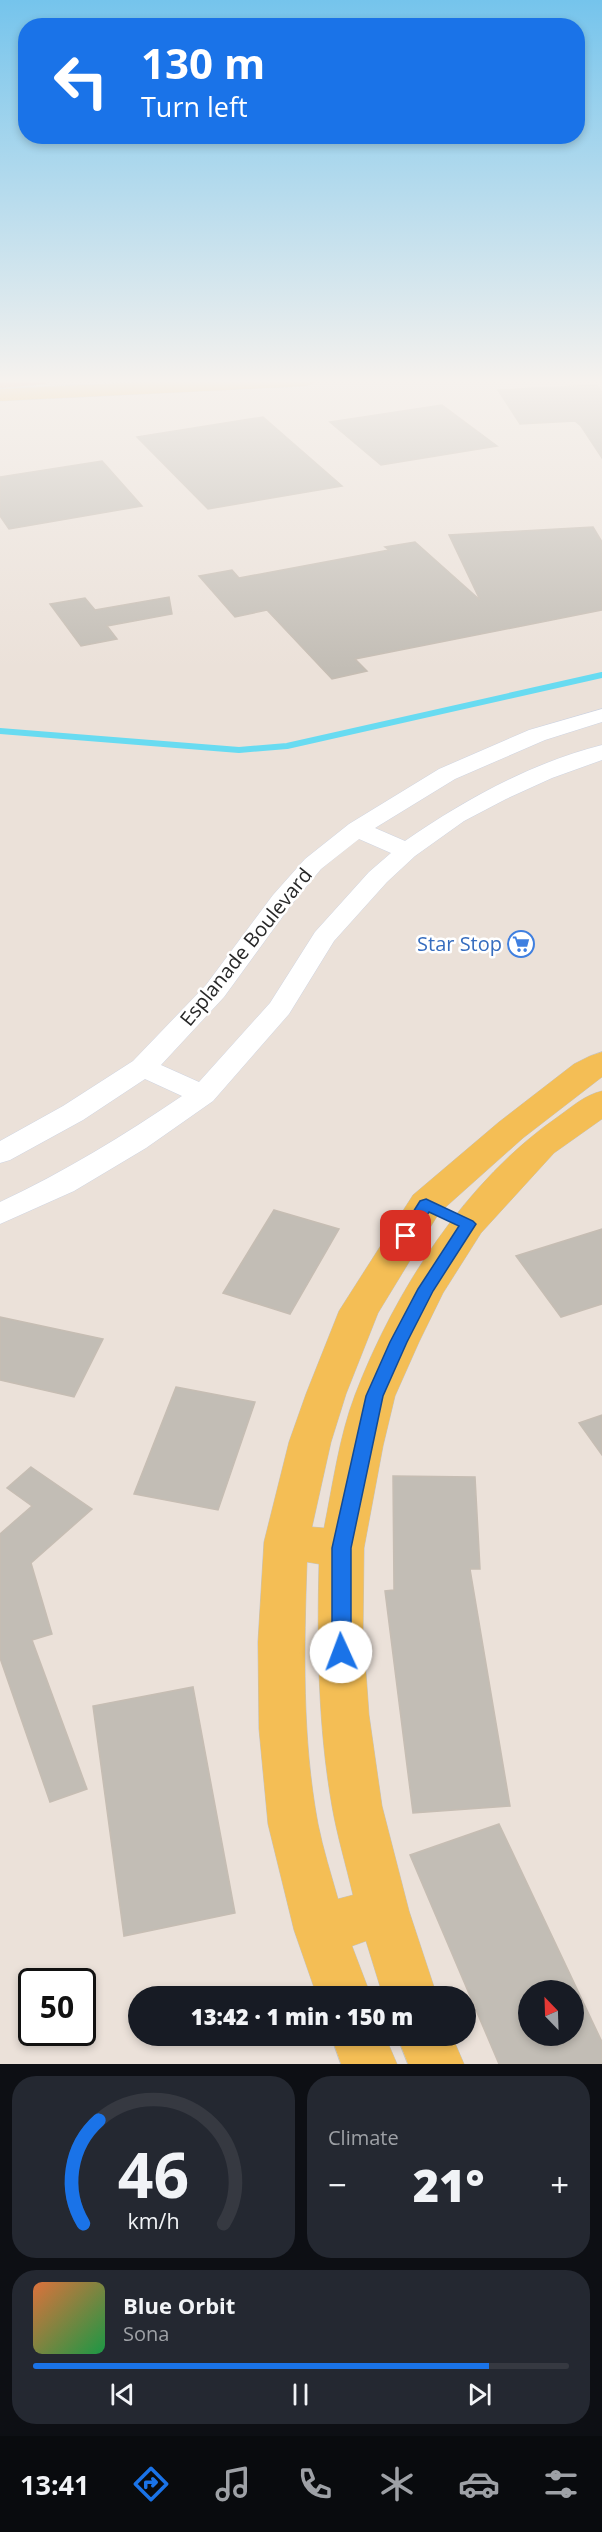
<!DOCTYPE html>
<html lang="en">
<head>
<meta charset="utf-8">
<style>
	:root { --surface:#171b24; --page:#242831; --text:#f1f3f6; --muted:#9ea1a6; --line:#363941; --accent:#1a73e8 }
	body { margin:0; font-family:"Open Sans",sans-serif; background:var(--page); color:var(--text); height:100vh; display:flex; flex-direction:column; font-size:22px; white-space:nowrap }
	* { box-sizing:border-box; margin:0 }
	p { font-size:20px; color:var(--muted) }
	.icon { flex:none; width:33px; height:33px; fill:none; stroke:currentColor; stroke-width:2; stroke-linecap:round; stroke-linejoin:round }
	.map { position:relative; height:2064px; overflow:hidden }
	.drawer { display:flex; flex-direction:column; gap:12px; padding:12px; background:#0d0f14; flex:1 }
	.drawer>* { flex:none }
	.guide { position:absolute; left:18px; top:18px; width:567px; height:126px; border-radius:24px; box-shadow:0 3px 9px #0003; background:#1a73e8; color:#fff; overflow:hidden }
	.needle { width:39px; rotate:337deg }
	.tools { position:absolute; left:518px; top:1980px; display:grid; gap:12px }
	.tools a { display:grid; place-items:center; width:66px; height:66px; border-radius:50%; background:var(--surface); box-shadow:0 3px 9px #0003; font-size:30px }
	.speed { position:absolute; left:18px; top:1968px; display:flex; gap:12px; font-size:30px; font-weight:700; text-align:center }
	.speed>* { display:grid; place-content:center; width:78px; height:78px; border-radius:50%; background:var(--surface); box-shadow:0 3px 9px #0003; line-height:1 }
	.speed .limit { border:3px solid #111; border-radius:9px; background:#fff; color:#111 }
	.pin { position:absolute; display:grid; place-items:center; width:51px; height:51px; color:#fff; margin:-26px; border-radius:12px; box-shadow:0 3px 9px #0006 }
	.me { position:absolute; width:66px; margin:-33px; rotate:358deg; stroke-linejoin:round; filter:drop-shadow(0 0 4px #0008) }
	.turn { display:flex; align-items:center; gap:21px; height:126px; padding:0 24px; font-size:27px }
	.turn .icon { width:78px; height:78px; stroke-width:2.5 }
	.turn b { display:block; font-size:42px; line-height:51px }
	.big { font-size:45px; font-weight:800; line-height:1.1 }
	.drawer .card { flex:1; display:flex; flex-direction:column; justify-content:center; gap:9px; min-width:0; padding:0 21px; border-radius:24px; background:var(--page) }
	.drawer .dial { align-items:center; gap:0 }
	.dial svg { height:156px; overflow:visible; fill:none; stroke:var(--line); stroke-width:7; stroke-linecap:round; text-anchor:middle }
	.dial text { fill:var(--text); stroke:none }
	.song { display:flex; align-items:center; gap:18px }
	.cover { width:72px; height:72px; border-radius:9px; background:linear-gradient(135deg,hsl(20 70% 55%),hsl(140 70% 35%)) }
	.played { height:6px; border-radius:3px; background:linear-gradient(90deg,var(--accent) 85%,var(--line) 85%) }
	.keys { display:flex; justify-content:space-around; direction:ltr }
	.heat { display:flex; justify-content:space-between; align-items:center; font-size:33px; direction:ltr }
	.drawer .tiles { flex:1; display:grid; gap:12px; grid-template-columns:1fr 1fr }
	.card:last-child { grid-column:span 2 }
	.trip { position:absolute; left:128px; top:1986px; width:348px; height:60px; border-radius:30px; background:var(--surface); box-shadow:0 3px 9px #0003; font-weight:800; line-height:60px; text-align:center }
	.tabs { display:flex; height:96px; justify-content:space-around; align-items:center; background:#090b0e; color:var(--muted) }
	.tabs .icon { width:42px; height:42px }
	.tabs .current { color:var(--accent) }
	.tabs b { font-size:27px; color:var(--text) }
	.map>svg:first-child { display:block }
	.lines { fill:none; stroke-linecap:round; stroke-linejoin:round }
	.stream { stroke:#68dbf1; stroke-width:6 }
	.building { fill:#c2bdb5; stroke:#c6bdb3; stroke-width:1.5; fill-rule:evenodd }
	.minor-casing { stroke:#ced4e2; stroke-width:1 }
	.major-casing { stroke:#c3c3c3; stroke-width:1 }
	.highway-casing { stroke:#c3c3c3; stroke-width:1 }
	.minor { fill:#fff; fill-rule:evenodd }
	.major { fill:#f4be55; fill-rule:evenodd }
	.highway { fill:#ff8a50; fill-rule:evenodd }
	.route { fill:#1a73e8; stroke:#114b97; stroke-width:1.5 }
	.labels { text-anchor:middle; stroke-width:5; stroke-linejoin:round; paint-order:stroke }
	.shop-label { font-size:20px; fill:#366cbe; stroke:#fff; text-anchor:end }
	.street-label { font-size:20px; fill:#282828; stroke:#fff }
</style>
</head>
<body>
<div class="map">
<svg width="602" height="2064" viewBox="0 0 602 2064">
	<rect width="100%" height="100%" fill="#ebe1d9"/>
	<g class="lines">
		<polyline class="stream" points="0,731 239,750 287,746 602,675"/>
	</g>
	<g class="building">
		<polygon points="597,385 602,393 602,458 581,426 575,421 520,424 498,390"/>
		<polygon points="442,405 497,446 381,465 330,422"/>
		<polygon points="263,417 342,486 208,509 137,437"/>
		<polygon points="102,461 142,506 9,529 0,516 0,477"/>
		<polygon points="593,527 602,542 602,610 355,659 367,671 332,679 267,610 235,617 199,576 232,570 239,578 389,550 385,547 415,542 480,600 449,535"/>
		<polygon points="169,597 172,614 107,626 117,639 81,646 50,604 85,598 95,610"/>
		<polygon points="274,1210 339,1229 290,1314 223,1293"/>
		<polygon points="602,1229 602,1304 561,1317 516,1256"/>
		<polygon points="0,1317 103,1339 74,1397 0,1380"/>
		<polygon points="176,1387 255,1402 218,1510 134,1494"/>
		<polygon points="602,1415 602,1455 579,1423"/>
		<polygon points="31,1467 92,1509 31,1563 52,1634 32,1640 87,1789 50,1802 0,1658 0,1534 32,1506 7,1488"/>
		<polygon points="393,1476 475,1477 480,1569 470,1569 510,1806 413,1813 385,1591 394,1590"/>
		<polygon points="193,1687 235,1913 124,1936 93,1706"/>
		<path d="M 499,1824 L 602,2042 L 602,2064 L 499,2064 L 410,1855 ZM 528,1990 L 573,1990 L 573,2036 L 528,2036 Z"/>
	</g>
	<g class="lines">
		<defs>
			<path id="minor" d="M 602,709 L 602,722 L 545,740 L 455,779 L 375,828 L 405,841 C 464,800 531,763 602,745 L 602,760 L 552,778 L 506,799 L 464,821 L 415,856 L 387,882 L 334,941 L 289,1014 L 213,1101 L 146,1148 L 74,1191 L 0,1224 L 0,1202 C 64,1172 123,1136 182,1096 L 145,1079 L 83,1120 L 10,1160 L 0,1163 L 0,1141 L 63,1106 L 133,1061 L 206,985 L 273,895 L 305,859 L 349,824 L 439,769 L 529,730 ZM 359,839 L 391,853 L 369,872 L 315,932 L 270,1003 L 199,1082 L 161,1065 L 224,997 L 291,905 L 321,869 Z"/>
			<g id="major">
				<polygon points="193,380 314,380 312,384 305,386 0,401 0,389"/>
				<path d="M 602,1052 L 602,1077 L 523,1138 L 439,1213 L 378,1313 L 346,1394 L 331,1442 L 312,1527 L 324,1528 C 333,1484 339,1437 355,1395 C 395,1290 466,1180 559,1116 C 573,1106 585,1095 602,1091 L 602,1119 L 554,1153 L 481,1233 L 443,1293 L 419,1342 L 395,1396 L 383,1446 L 364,1548 L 363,1631 L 369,1715 L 382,1806 L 409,1911 L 437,1996 L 383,1996 L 366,1941 L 352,1946 L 371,1996 L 317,1996 L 294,1930 L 268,1824 L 259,1729 L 258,1642 L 264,1542 L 289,1442 L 306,1394 L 339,1311 L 413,1195 L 499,1122 L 574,1064 L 590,1056 ZM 307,1562 L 319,1564 C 317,1644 318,1726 332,1806 C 337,1835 346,1865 353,1895 L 338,1899 C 331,1874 323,1849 318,1824 C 302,1738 304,1649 307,1562 Z"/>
				<polygon points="331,2036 385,2036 397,2064 341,2064"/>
				<polygon points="397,2036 452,2036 464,2064 408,2064"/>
			</g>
			<polygon id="highway" points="0,380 47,380 45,384 0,388"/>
		</defs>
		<use href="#minor" class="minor-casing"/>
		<use href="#major" class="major-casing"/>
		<use href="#highway" class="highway-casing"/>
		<use href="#minor" class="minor"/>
		<use href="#major" class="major"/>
		<use href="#highway" class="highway"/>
	</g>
	<linearGradient id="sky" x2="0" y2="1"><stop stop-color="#75c4ec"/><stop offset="0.57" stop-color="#f6f2ee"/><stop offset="1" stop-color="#f6f2ee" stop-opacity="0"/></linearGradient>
	<rect width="602" height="669" fill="url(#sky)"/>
	<polygon class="route" points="426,1199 473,1221 476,1224 433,1291 407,1342 383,1396 351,1548 351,1652 348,1658 341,1661 335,1658 332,1652 332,1548 366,1396 390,1342 418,1289 459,1226 429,1212 411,1240 400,1240 398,1236 400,1233 420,1201"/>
	<defs>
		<symbol id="supermarket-ring" viewBox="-11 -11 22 22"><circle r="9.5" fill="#fff" stroke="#3f7fe0" stroke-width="1.5"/><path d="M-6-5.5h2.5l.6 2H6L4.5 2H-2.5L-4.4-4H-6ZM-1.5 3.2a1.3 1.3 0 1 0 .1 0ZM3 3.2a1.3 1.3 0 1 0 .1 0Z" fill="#3f7fe0"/></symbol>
	</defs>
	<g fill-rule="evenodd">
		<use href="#supermarket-ring" x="506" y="929" width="30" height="30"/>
	</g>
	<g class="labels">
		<g class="shop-label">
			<text x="502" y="951">Star Stop</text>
		</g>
		<g class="street-label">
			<text transform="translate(246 947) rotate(-51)" y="7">Esplanade Boulevard</text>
		</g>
	</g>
</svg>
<div class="tools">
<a><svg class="needle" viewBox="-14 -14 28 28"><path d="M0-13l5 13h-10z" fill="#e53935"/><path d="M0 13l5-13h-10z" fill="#9ea1a6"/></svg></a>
</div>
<div class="speed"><div class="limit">50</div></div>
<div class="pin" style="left:406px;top:1236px;background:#d93025"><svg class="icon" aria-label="arrive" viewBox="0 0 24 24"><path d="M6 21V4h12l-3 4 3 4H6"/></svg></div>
<svg class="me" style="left:341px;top:1652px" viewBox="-20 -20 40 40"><circle r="19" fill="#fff"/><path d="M0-13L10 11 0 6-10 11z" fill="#1a73e8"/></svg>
<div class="trip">13:42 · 1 min · 150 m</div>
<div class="guide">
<div class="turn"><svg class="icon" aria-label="left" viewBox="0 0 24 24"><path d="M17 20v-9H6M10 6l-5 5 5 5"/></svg><div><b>130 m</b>Turn left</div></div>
</div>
</div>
<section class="drawer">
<div class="tiles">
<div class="card dial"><svg viewBox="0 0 100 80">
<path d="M14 69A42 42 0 1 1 86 69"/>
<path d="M14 69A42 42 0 0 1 22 16" stroke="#1a73e8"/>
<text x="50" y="56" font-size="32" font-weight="700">46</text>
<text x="50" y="72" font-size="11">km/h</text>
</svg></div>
<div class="card"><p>Climate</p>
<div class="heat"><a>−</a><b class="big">21°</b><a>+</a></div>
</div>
<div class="card">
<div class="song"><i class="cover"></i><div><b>Blue Orbit</b><p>Sona</p></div></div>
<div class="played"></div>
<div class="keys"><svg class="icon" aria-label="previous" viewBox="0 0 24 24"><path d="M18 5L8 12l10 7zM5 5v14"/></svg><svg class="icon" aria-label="pause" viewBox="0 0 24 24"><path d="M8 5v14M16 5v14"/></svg><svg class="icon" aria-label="next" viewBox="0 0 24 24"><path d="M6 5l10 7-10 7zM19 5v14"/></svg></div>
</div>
</div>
</section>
<nav class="tabs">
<b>13:41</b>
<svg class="icon current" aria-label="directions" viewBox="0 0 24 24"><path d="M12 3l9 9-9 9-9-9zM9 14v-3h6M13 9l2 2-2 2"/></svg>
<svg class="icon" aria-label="music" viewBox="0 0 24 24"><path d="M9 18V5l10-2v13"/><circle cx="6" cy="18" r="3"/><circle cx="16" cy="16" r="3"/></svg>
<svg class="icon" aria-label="phone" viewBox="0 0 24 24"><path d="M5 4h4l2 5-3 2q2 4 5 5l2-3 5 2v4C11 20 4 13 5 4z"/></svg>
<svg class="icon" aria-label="climate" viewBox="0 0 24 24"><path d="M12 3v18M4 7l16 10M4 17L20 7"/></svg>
<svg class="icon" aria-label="car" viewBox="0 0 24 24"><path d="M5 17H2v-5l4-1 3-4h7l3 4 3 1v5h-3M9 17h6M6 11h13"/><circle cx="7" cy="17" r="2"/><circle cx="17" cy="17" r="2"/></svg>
<svg class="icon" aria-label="filters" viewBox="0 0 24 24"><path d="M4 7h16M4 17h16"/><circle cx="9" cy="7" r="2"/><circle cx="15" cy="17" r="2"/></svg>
</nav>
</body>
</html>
